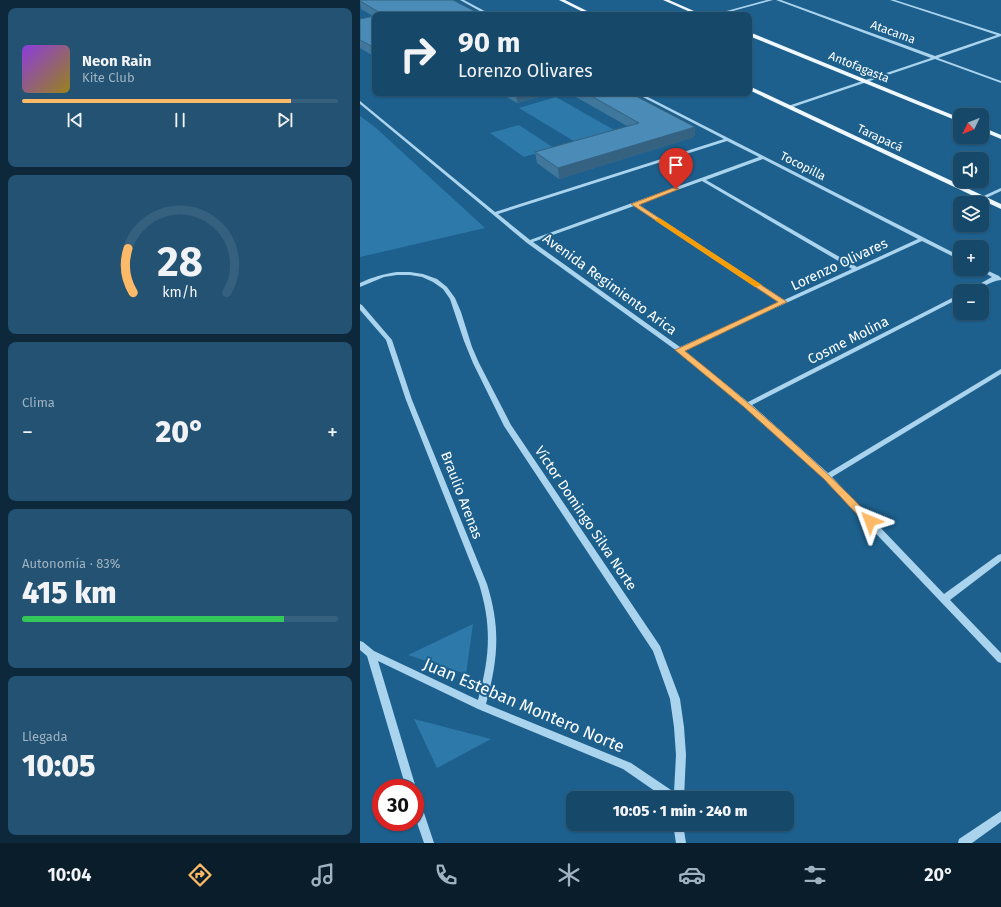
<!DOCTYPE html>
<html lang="es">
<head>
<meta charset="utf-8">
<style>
	:root { --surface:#16486a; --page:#235272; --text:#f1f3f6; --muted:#9eb2c1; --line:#35607e; --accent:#fcba69 }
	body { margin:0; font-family:"Fira Sans",sans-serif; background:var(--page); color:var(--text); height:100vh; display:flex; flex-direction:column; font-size:15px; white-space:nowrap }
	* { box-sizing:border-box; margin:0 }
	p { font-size:13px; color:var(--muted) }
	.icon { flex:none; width:22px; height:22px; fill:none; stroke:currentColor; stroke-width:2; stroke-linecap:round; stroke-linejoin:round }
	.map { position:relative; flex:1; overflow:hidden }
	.side { display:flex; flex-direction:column; gap:8px; padding:8px; background:#0c283a; width:360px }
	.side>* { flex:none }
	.hud { position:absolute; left:12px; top:12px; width:380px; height:84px; border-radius:8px; box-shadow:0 1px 3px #0004,0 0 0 1px var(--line); background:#16486a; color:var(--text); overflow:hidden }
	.needle { width:26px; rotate:227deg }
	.buttons { position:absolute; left:593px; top:108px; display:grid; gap:8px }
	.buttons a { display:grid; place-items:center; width:36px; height:36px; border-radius:8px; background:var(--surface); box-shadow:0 1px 3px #0004,0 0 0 1px var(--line); font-size:20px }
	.speed { position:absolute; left:12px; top:779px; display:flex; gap:8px; font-size:20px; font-weight:700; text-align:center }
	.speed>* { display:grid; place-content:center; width:52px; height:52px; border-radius:50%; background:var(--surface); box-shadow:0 1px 3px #0004,0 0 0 1px var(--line); line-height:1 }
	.speed .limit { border:6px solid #d22; background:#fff; color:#111 }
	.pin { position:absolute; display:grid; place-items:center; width:34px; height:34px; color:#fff; margin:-41px -17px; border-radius:50% 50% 50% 0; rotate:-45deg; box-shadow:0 0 4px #0007 }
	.pin .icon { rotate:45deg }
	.me { position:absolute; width:44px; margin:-22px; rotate:316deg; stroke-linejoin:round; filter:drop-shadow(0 0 3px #0008) }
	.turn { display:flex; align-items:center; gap:14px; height:84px; padding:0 20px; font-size:18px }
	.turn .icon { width:52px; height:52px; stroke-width:2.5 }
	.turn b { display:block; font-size:28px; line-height:34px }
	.big { font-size:30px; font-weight:800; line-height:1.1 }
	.side .tile { flex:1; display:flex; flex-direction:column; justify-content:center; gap:6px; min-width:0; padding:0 14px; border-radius:8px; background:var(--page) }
	.side .dial { align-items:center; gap:0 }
	.dial svg { height:104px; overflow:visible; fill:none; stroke:var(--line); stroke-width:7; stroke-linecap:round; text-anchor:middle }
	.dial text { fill:var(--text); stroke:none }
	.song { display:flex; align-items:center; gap:12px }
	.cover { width:48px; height:48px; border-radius:6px; background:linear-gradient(135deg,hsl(270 70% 55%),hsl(50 70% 35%)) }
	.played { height:4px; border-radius:2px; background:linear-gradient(90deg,var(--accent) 85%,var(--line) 85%) }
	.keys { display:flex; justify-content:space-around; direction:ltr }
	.heat { display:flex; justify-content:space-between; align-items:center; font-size:22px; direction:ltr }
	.charge { height:6px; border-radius:3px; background:linear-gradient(90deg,#34c759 83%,var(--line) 0) }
	.trip { position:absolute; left:206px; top:791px; width:228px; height:40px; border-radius:8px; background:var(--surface); box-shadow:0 1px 3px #0004,0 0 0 1px var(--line); font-weight:800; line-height:40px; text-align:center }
	.tab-bar { display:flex; height:64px; justify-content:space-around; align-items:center; background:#091d2a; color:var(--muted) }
	.tab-bar .icon { width:28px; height:28px }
	.tab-bar .active { color:var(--accent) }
	.tab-bar b { font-size:18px; color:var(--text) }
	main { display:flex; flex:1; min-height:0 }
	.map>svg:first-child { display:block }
	.green { fill:#2d79a9 }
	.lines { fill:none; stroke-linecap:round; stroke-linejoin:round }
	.minor { fill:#aad3ed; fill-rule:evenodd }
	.major { fill:#f0f8ff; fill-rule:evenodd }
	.wall { fill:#40789d }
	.shaded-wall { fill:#346280 }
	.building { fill:#4a8cb7; stroke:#346280 }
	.route { fill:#fcba69; stroke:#a47944 }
	.slow { fill:#f59e0b }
	.labels { text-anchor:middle; stroke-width:4; stroke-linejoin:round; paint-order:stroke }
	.far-street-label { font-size:12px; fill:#fff; stroke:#1d608d }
	.street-label { font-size:14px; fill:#fff; stroke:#1d608d }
	.near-street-label { font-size:17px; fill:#fff; stroke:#1d608d }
</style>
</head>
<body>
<main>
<section class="side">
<div class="tile">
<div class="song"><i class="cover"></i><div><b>Neon Rain</b><p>Kite Club</p></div></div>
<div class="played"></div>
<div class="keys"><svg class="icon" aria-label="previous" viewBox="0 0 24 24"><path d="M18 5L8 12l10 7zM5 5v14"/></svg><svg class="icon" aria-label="pause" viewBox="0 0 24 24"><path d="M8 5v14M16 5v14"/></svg><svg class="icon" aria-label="next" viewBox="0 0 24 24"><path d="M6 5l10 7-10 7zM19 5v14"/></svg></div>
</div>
<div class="tile dial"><svg viewBox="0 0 100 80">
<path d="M14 69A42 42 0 1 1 86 69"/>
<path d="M14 69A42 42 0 0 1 10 35" stroke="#fcba69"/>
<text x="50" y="56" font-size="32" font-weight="700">28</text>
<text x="50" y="72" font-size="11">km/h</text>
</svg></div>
<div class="tile"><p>Clima</p>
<div class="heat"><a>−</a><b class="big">20°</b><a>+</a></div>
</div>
<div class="tile"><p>Autonomía · 83%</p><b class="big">415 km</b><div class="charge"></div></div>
<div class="tile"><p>Llegada</p><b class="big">10:05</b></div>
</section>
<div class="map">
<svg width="641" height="843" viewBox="0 0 641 843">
	<rect width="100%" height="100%" fill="#1d608d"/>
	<g class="green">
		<polygon points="196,97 261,134 222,146 159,108"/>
		<polygon points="0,116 16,128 125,228 0,257"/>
		<polygon points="159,125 194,148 164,157 130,133"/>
		<polygon points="113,624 106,674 48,655"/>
		<polygon points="54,719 131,739 77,768"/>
	</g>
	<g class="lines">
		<g class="minor">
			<polygon points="100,0 104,0 132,15 127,15"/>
			<polygon points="407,0 413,0 358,15 352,15"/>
			<polygon points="416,0 421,0 575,56 637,35 530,0 535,0 641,34 641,36 578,58 641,81 641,83 575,59 430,108 428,108 428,106 571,58"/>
			<path d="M 275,93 L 280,93 L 600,256 L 600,260 L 562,241 L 323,350 L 388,402 L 600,294 L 600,298 L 392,405 L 468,473 L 641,369 L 641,374 L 472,477 L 584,594 L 638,555 L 641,554 L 641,561 L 590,600 L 641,653 L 641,663 L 638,662 L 464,479 L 385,407 L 317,351 L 167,243 L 0,104 L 0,101 L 135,212 L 364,139 ZM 367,141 L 399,157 L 170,240 L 138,214 ZM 403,159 L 558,239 L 497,267 L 346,180 ZM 342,181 L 492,269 L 424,300 L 278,204 ZM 274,206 L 420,302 L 320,347 L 173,242 Z"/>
			<polygon points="641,188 641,191 624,199 619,198"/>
			<path d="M 622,268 L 639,276 L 641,278 L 641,280 C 628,281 621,291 607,291 L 632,277 L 618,269 L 622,269 Z"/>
			<path d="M 37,272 L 50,272 L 63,274 L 77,279 L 87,287 L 95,298 L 101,312 L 112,347 L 119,363 L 151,425 L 300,646 L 320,699 L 324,727 L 326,755 L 324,798 L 305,798 L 263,769 L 118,709 L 18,661 L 56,788 L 55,791 L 55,788 L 46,788 L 7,656 L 0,650 L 0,641 L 3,642 L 14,651 L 118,700 C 130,657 132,626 119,584 L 46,400 L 26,340 L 0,310 L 0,304 L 2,305 L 32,340 L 52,400 L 127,584 C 141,629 138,659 126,704 L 271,763 L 314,792 L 316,755 L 314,727 L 310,699 L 293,651 L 144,426 L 113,363 L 104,341 L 90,299 L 83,289 L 73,282 L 62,277 L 50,275 L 37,275 L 24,277 L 0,287 L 0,283 C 12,277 24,274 37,272 Z"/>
			<polygon points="55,796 59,797 60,801 74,843 64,843 55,817"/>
			<polygon points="641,811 641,822 612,843 598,843 599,839"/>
			<polygon points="313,824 323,824 326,843 316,843"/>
		</g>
		<g class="major">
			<polygon points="199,0 205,0 235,15 229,15"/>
			<polygon points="303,0 309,0 343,15 337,15"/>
			<polygon points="389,32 600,118 600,122 389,36"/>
			<polygon points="389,86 641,204 641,209 389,90"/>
			<polygon points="622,127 641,135 641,139 622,131"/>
		</g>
	</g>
	<g class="wall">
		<polygon points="0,0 122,15 15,15 15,57 0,48 0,19 13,16 1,9"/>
		<polygon points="140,93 193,93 157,103"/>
		<polygon points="209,93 270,93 335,127 334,137 199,179 177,163 175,152 267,126"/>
	</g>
	<g class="shaded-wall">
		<polygon points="156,93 193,93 157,103"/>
		<polygon points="335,127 334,137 199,179 198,168"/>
	</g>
	<g class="building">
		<polygon points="0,0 93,0 122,15 17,15 22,14 0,1"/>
		<polygon points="15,16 15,48 0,40 0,19"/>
		<polygon points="226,93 270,93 335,127 198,168 175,152 279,123"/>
	</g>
	<path class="route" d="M 313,188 L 319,189 L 279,205 L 427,302 L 325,351 C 391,404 454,458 513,519 L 515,521 L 513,524 L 506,524 L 464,479 L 384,407 L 315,350 L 418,302 L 271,204 Z"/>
	<polygon class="slow" points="299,218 301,219 402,285 395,287 296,221 295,220"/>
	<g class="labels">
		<g class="far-street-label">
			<text transform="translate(533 32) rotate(20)" y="4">Atacama</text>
			<text transform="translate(499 67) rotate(22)" y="4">Antofagasta</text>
			<text transform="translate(520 138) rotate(25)" y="4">Tarapacá</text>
			<text transform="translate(443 166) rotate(27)" y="4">Tocopilla</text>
		</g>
		<g class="street-label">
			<text transform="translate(479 264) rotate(-25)" y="5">Lorenzo Olivares</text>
			<text transform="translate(250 284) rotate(36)" y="5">Avenida Regimiento Arica</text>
			<text transform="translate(488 340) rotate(-27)" y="5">Cosme Molina</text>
			<text transform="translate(102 495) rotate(69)" y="5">Braulio Arenas</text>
			<text transform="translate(226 518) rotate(56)" y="5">Víctor Domingo Silva Norte</text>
		</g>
		<g class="near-street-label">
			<text transform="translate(164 705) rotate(23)" y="6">Juan Esteban Montero Norte</text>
		</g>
	</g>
</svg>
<div class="buttons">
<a><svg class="needle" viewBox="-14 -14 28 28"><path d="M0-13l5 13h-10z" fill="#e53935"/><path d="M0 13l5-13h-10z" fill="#9eb2c1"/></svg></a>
<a><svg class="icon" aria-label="sound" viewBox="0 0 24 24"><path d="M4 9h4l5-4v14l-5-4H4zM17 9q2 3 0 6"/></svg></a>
<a><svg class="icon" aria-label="layers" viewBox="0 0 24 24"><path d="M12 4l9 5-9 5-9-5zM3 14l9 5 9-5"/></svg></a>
<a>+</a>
<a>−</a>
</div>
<div class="speed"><div class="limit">30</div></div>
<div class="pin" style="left:316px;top:189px;background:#d93025"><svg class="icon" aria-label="arrive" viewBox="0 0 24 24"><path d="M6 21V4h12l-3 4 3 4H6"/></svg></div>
<svg class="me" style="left:510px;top:521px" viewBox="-20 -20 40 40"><path d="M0-17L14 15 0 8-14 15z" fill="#fcba69" stroke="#fff" stroke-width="4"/></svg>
<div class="trip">10:05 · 1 min · 240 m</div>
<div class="hud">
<div class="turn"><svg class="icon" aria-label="right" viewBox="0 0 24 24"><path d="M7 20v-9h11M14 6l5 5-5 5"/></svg><div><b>90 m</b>Lorenzo Olivares</div></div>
</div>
</div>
</main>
<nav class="tab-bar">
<b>10:04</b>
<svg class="icon active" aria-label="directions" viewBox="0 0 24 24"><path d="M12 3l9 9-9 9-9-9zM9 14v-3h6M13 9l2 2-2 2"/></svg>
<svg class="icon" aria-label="music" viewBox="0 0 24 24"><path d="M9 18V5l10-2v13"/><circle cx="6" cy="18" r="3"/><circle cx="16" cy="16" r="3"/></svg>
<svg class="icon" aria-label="phone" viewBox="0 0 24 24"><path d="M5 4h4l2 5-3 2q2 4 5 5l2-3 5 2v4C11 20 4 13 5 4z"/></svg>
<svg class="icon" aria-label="climate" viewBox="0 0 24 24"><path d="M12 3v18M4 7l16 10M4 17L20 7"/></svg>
<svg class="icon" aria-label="car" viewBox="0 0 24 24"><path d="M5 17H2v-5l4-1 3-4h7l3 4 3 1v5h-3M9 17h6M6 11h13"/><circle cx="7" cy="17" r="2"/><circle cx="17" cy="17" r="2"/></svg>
<svg class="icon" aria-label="filters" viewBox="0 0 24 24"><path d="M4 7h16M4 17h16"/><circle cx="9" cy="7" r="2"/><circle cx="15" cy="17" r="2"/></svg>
<b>20°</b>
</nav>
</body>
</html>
